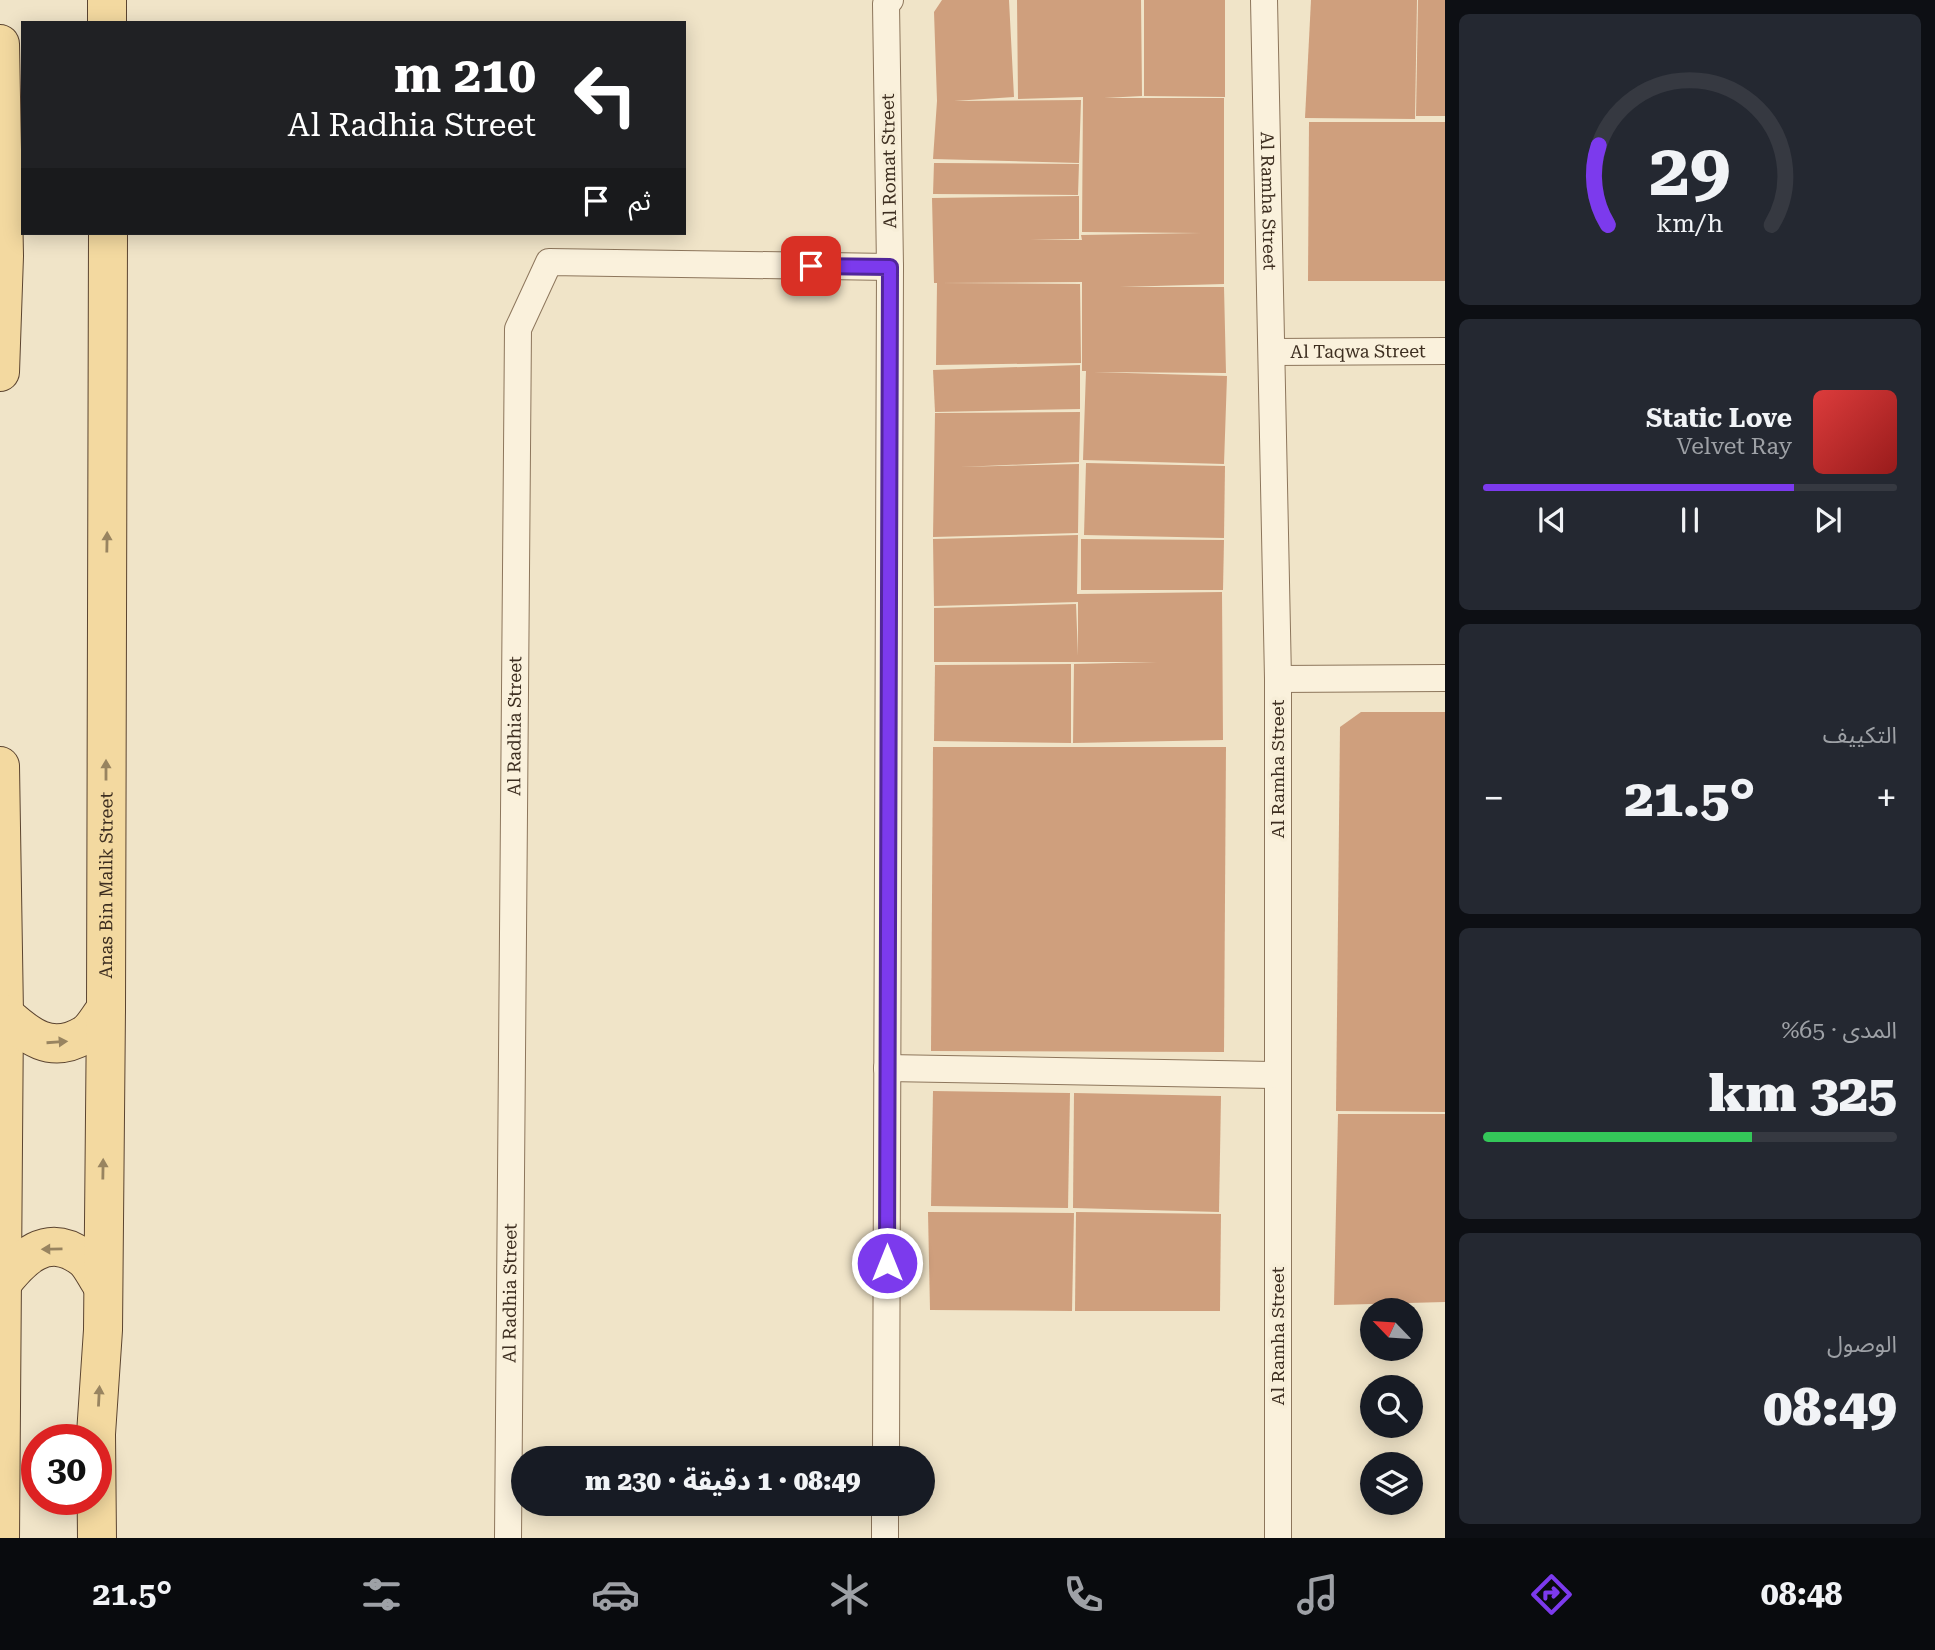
<!DOCTYPE html>
<html lang="ar">
<head>
<meta charset="utf-8">
<style>
	:root { --surface:#171b24; --page:#242831; --text:#f1f3f6; --muted:#9ea1a6; --line:#363941; --accent:#7c3aed }
	body { margin:0; font-family:"Roboto Serif","Noto Sans Arabic",serif; background:var(--page); color:var(--text); direction:rtl; height:100vh; display:flex; flex-direction:column; font-size:26px; white-space:nowrap }
	* { box-sizing:border-box; margin:0 }
	p { font-size:23px; color:var(--muted) }
	.icon { flex:none; width:38px; height:38px; fill:none; stroke:currentColor; stroke-width:2; stroke-linecap:round; stroke-linejoin:round }
	.map { position:relative; flex:1; overflow:hidden; direction:ltr }
	.sheet { display:flex; flex-direction:column; gap:14px; padding:14px; background:#0d0f14; width:490px }
	.sheet>* { flex:none }
	.top-card { position:absolute; left:21px; top:21px; width:665px; height:214px; border-radius:0px; box-shadow:0 4px 18px #0003; direction:rtl; background:#202124; color:#fff; overflow:hidden }
	.needle { width:46px; rotate:295deg }
	.tools { position:absolute; left:1360px; top:1298px; display:grid; gap:14px }
	.tools a { display:grid; place-items:center; width:63px; height:63px; border-radius:50%; background:var(--surface); box-shadow:0 4px 18px #0003; font-size:35px }
	.speed { position:absolute; left:21px; top:1424px; display:flex; gap:14px; font-size:35px; font-weight:700; text-align:center }
	.speed>* { display:grid; place-content:center; width:91px; height:91px; border-radius:50%; background:var(--surface); box-shadow:0 4px 18px #0003; line-height:1 }
	.speed .limit { border:10px solid #d22; background:#fff; color:#111 }
	.pin { position:absolute; display:grid; place-items:center; width:60px; height:60px; color:#fff; margin:-30px; border-radius:14px; box-shadow:0 4px 10px #0006 }
	.me { position:absolute; width:77px; margin:-38px; rotate:0deg; stroke-linejoin:round; filter:drop-shadow(0 0 5px #0008) }
	.turn { display:flex; align-items:center; gap:24px; height:147px; padding:0 35px; font-size:32px }
	.turn .icon { width:91px; height:91px; stroke-width:2.5 }
	.turn b { display:block; font-size:49px; line-height:60px }
	.then { display:flex; align-items:center; height:66px; padding:0 35px; background:#0003; gap:14px; font-size:26px }
	.big { font-size:52px; font-weight:800; line-height:1.1 }
	.sheet .widget { flex:1; display:flex; flex-direction:column; justify-content:center; gap:10px; min-width:0; padding:0 24px; border-radius:10px; background:var(--page) }
	.sheet .dial { align-items:center; gap:0 }
	.dial svg { height:182px; overflow:visible; fill:none; stroke:var(--line); stroke-width:7; stroke-linecap:round; text-anchor:middle }
	.dial text { fill:var(--text); stroke:none }
	.song { display:flex; align-items:center; gap:21px }
	.cover { width:84px; height:84px; border-radius:10px; background:linear-gradient(135deg,hsl(0 70% 55%),hsl(0 70% 35%)) }
	.played { height:7px; border-radius:4px; background:linear-gradient(90deg,var(--accent) 75%,var(--line) 75%) }
	.keys { display:flex; justify-content:space-around; direction:ltr }
	.heat { display:flex; justify-content:space-between; align-items:center; font-size:38px; direction:ltr }
	.charge { height:10px; border-radius:5px; background:linear-gradient(90deg,#34c759 65%,var(--line) 0) }
	.trip { position:absolute; left:511px; top:1446px; width:424px; height:70px; border-radius:35px; background:var(--surface); box-shadow:0 4px 18px #0003; font-weight:800; line-height:70px; text-align:center; direction:rtl }
	.dock { display:flex; height:112px; justify-content:space-around; align-items:center; background:#090b0e; color:var(--muted) }
	.dock .icon { width:49px; height:49px }
	.dock .active { color:var(--accent) }
	.dock b { font-size:32px; color:var(--text) }
	main { display:flex; flex:1; min-height:0 }
	.map>svg:first-child { display:block }
	.building { fill:#cf9f7d }
	.lines { fill:none; stroke-linecap:round; stroke-linejoin:round }
	.street-casing { stroke:#8d765c; stroke-width:28 }
	.primary-casing { stroke:#5b4430; stroke-width:40 }
	.street { stroke:#faf1dc; stroke-width:26 }
	.primary { stroke:#f3d9a0; stroke-width:38 }
	.oneway { fill:#988460 }
	.route-casing { stroke:#51269a; stroke-width:18 }
	.route { stroke:#7c3aed; stroke-width:12 }
	.labels { text-anchor:middle; stroke-width:7; stroke-linejoin:round; paint-order:stroke }
	.street-label { font-size:18px; fill:#3d2e20; stroke:#f7eed8 }
</style>
</head>
<body>
<main>
<section class="sheet">
<div class="widget dial"><svg viewBox="0 0 100 80">
<path d="M14 69A42 42 0 1 1 86 69"/>
<path d="M14 69A42 42 0 0 1 10 34" stroke="#7c3aed"/>
<text x="50" y="56" font-size="32" font-weight="700">29</text>
<text x="50" y="72" font-size="11">km/h</text>
</svg></div>
<div class="widget">
<div class="song"><i class="cover"></i><div><b>Static Love</b><p>Velvet Ray</p></div></div>
<div class="played"></div>
<div class="keys"><svg class="icon" aria-label="previous" viewBox="0 0 24 24"><path d="M18 5L8 12l10 7zM5 5v14"/></svg><svg class="icon" aria-label="pause" viewBox="0 0 24 24"><path d="M8 5v14M16 5v14"/></svg><svg class="icon" aria-label="next" viewBox="0 0 24 24"><path d="M6 5l10 7-10 7zM19 5v14"/></svg></div>
</div>
<div class="widget"><p>التكييف</p>
<div class="heat"><a>−</a><b class="big">21.5°</b><a>+</a></div>
</div>
<div class="widget"><p>المدى · 65%</p><b class="big">325 km</b><div class="charge"></div></div>
<div class="widget"><p>الوصول</p><b class="big">08:49</b></div>
</section>
<div class="map">
<svg width="1445" height="1538" viewBox="0 0 1445 1538">
	<rect width="100%" height="100%" fill="#f0e4c8"/>
	<g class="building">
		<polygon points="942,0 1009,0 1014,97 954,101 1081,100 1079,163 933,159 937,101 934,12"/>
		<polygon points="1017,0 1141,0 1142,96 1104,98 1224,98 1224,284 1120,287 1224,287 1226,373 1093,372 1227,376 1224,464 1083,460 1086,371 1082,371 1082,282 940,283 1080,284 1081,363 936,365 937,283 934,283 932,198 1079,196 1079,239 1030,240 1082,240 1081,235 1201,233 1082,232 1083,97 1018,99"/>
		<polygon points="1144,0 1225,0 1225,97 1144,96"/>
		<polygon points="1311,0 1417,0 1415,119 1305,118"/>
		<polygon points="1418,0 1445,0 1445,116 1416,116"/>
		<polygon points="1309,122 1445,122 1445,281 1308,281"/>
		<polygon points="934,163 1079,164 1078,195 933,194"/>
		<polygon points="1080,365 1080,409 935,412 933,370"/>
		<polygon points="1080,412 1079,462 960,467 1079,464 1078,533 933,537 935,413"/>
		<polygon points="1086,463 1225,466 1224,538 1084,535"/>
		<polygon points="1078,535 1077,594 1222,592 1223,740 1073,743 1074,664 1157,662 934,662 934,608 1076,604 1078,656 1078,602 934,606 933,539"/>
		<polygon points="1081,539 1224,540 1223,590 1081,590"/>
		<polygon points="1071,664 1071,743 934,741 935,665"/>
		<polygon points="1361,712 1445,712 1445,1112 1336,1111 1340,727"/>
		<polygon points="933,747 1226,747 1224,1052 931,1051"/>
		<polygon points="933,1091 1070,1093 1068,1208 931,1206"/>
		<polygon points="1074,1093 1221,1096 1219,1212 1073,1208"/>
		<polygon points="1338,1114 1445,1114 1445,1302 1334,1305"/>
		<polygon points="928,1212 1074,1213 1072,1311 930,1310"/>
		<polygon points="1076,1212 1221,1214 1220,1311 1075,1311"/>
	</g>
	<g class="lines">
		<defs>
			<g id="street">
				<path id="s1" d="M 1264,0 L 1278,679 L 1278,1538"/>
				<path id="s2" d="M 1272,352 L 1445,351"/>
				<polyline points="1278,679 1445,678"/>
				<polyline points="887,1068 1278,1075"/>
				<polyline points="886,1458 890,267 886,4 890,0"/>
				<path id="s3" d="M 508,1538 L 518,329 L 549,262 L 890,267"/>
				<polyline points="885,1538 885,1503"/>
			</g>
			<g id="primary">
				<polyline points="107,0 107,23"/>
				<polyline points="0,44 4,256 0,372"/>
				<polyline points="0,766 4,1014 0,1538"/>
				<path d="M 4,1014 C 28,1036 51,1055 84,1035 C 93,1030 99,1017 106,1009"/>
				<path d="M 0,1286 C 21,1258 47,1231 83,1258 C 91,1264 96,1277 102,1285"/>
				<path id="s4" d="M 97,1538 L 96,1434 L 103,1330 L 106,1009 L 108,233"/>
			</g>
		</defs>
		<use href="#street" class="street-casing"/>
		<use href="#primary" class="primary-casing"/>
		<use href="#street" class="street"/>
		<use href="#primary" class="primary"/>
	</g>
	<defs><path id="oneway-solid" d="M-6-.8H1V-3.2L6.5 0L1 3.2V.8H-6Z" transform="scale(1.75)"/></defs>
	<g class="oneway">
		<use href="#oneway-solid" transform="translate(107 542) rotate(-89)"/>
		<use href="#oneway-solid" transform="translate(106 770) rotate(-90)"/>
		<use href="#oneway-solid" transform="translate(57 1042) rotate(-4)"/>
		<use href="#oneway-solid" transform="translate(103 1169) rotate(-89)"/>
		<use href="#oneway-solid" transform="translate(52 1249) rotate(179)"/>
		<use href="#oneway-solid" transform="translate(99 1396) rotate(-87)"/>
	</g>
	<g class="lines">
		<defs>
			<polyline id="route" points="811,266 890,267 887,1263"/>
		</defs>
		<use href="#route" class="route-casing"/>
		<use href="#route" class="route"/>
	</g>
	<g class="labels">
		<g class="street-label">
			<text transform="translate(889 161) rotate(-91)" y="6">Al Romat Street</text>
			<text dy="6" stroke="none"><textPath href="#s1" startOffset="201">Al Ramha Street</textPath></text>
			<text dy="6" stroke="none"><textPath href="#s2" startOffset="86">Al Taqwa Street</textPath></text>
			<text dy="6" stroke="none"><textPath href="#s3" startOffset="812">Al Radhia Street</textPath></text>
			<text transform="translate(1278 769) rotate(-90)" y="6">Al Ramha Street</text>
			<text dy="6" stroke="none"><textPath href="#s4" startOffset="653">Anas Bin Malik Street</textPath></text>
			<text dy="6" stroke="none"><textPath href="#s3" startOffset="245">Al Radhia Street</textPath></text>
			<text transform="translate(1278 1336) rotate(-90)" y="6">Al Ramha Street</text>
		</g>
	</g>
</svg>
<div class="tools">
<a><svg class="needle" viewBox="-14 -14 28 28"><path d="M0-13l5 13h-10z" fill="#e53935"/><path d="M0 13l5-13h-10z" fill="#9ea1a6"/></svg></a>
<a><svg class="icon" aria-label="search" viewBox="0 0 24 24"><circle cx="10" cy="10" r="6"/><path d="M15 15l6 6"/></svg></a>
<a><svg class="icon" aria-label="layers" viewBox="0 0 24 24"><path d="M12 4l9 5-9 5-9-5zM3 14l9 5 9-5"/></svg></a>
</div>
<div class="speed"><div class="limit">30</div></div>
<div class="pin" style="left:811px;top:266px;background:#d93025"><svg class="icon" aria-label="arrive" viewBox="0 0 24 24"><path d="M6 21V4h12l-3 4 3 4H6"/></svg></div>
<svg class="me" style="left:887px;top:1263px" viewBox="-20 -20 40 40"><circle r="17" fill="#7c3aed" stroke="#fff" stroke-width="3"/><path d="M0-11L8 9 0 5-8 9z" fill="#fff"/></svg>
<div class="trip">08:49 · 1 دقيقة · 230 m</div>
<div class="top-card">
<div class="turn"><svg class="icon" aria-label="left" viewBox="0 0 24 24"><path d="M17 20v-9H6M10 6l-5 5 5 5"/></svg><div><b>210 m</b>Al Radhia Street</div></div>
<div class="then">ثم<svg class="icon" aria-label="arrive" viewBox="0 0 24 24"><path d="M6 21V4h12l-3 4 3 4H6"/></svg></div>
</div>
</div>
</main>
<nav class="dock">
<b>08:48</b>
<svg class="icon active" aria-label="directions" viewBox="0 0 24 24"><path d="M12 3l9 9-9 9-9-9zM9 14v-3h6M13 9l2 2-2 2"/></svg>
<svg class="icon" aria-label="music" viewBox="0 0 24 24"><path d="M9 18V5l10-2v13"/><circle cx="6" cy="18" r="3"/><circle cx="16" cy="16" r="3"/></svg>
<svg class="icon" aria-label="phone" viewBox="0 0 24 24"><path d="M5 4h4l2 5-3 2q2 4 5 5l2-3 5 2v4C11 20 4 13 5 4z"/></svg>
<svg class="icon" aria-label="climate" viewBox="0 0 24 24"><path d="M12 3v18M4 7l16 10M4 17L20 7"/></svg>
<svg class="icon" aria-label="car" viewBox="0 0 24 24"><path d="M5 17H2v-5l4-1 3-4h7l3 4 3 1v5h-3M9 17h6M6 11h13"/><circle cx="7" cy="17" r="2"/><circle cx="17" cy="17" r="2"/></svg>
<svg class="icon" aria-label="filters" viewBox="0 0 24 24"><path d="M4 7h16M4 17h16"/><circle cx="9" cy="7" r="2"/><circle cx="15" cy="17" r="2"/></svg>
<b>21.5°</b>
</nav>
</body>
</html>
